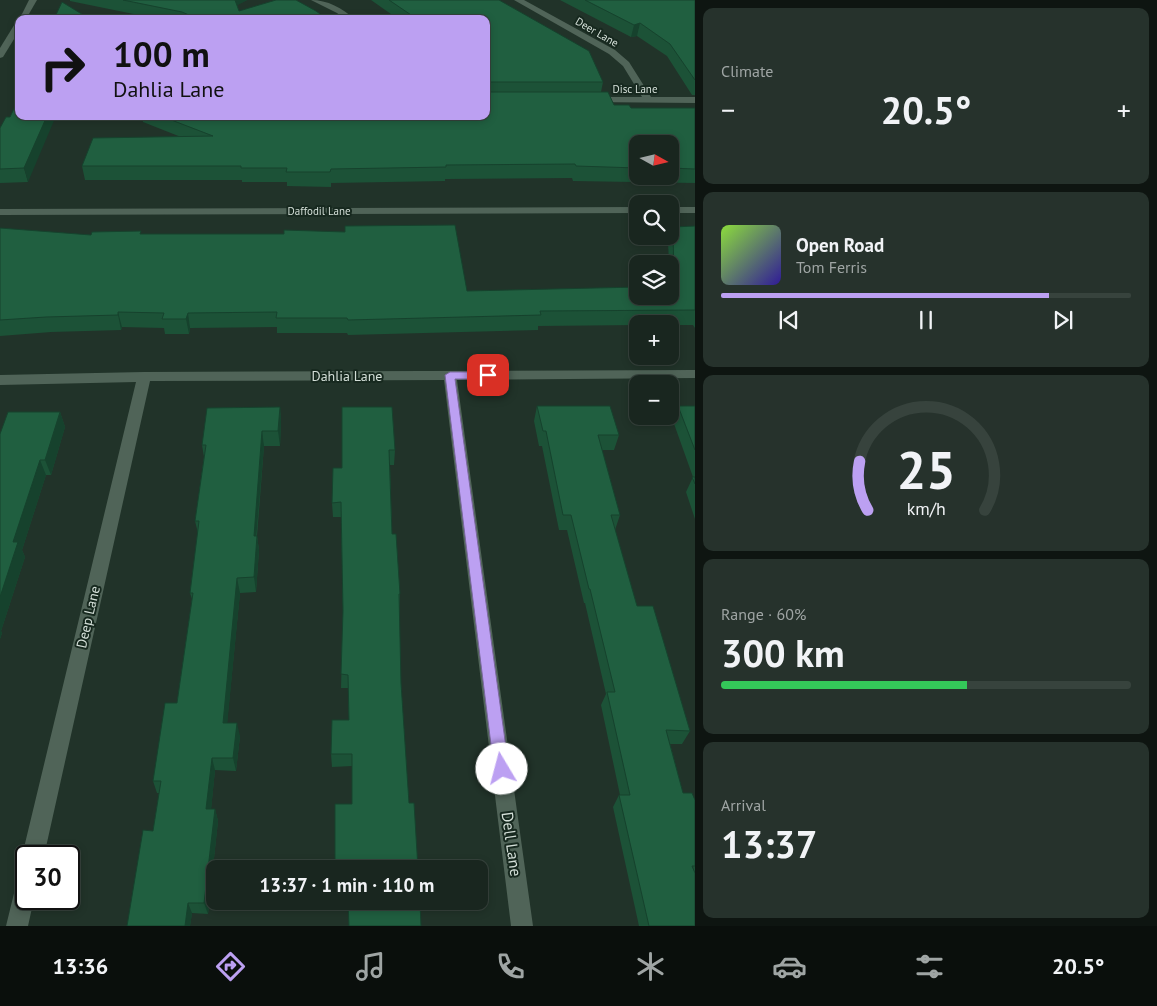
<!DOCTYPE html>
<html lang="en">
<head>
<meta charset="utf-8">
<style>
	:root { --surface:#19261f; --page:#26322c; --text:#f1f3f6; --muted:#9fa5a4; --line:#37433d; --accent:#bca0f2 }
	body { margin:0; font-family:"PT Sans",sans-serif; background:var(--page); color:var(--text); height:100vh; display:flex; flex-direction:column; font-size:19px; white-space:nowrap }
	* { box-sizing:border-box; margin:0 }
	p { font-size:16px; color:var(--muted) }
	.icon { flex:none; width:28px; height:28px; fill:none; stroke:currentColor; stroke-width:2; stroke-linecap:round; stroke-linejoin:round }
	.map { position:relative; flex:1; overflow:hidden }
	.drawer { display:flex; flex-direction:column; gap:8px; padding:8px; background:#0e1511; width:462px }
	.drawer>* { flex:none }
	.guide { position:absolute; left:15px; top:15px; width:475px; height:105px; border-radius:10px; box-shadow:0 2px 8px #0003,0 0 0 1px var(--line); background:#bca0f2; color:#111; overflow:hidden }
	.needle { width:32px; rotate:98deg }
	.controls { position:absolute; left:629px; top:135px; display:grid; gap:10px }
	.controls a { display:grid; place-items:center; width:50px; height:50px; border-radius:10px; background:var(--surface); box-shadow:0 2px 8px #0003,0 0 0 1px var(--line); font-size:25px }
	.speed { position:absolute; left:15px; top:845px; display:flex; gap:10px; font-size:25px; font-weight:700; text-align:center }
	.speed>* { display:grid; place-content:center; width:65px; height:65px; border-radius:50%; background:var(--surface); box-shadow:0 2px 8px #0003,0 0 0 1px var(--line); line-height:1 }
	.speed .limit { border:2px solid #111; border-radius:8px; background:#fff; color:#111 }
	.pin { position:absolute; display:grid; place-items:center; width:42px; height:42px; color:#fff; margin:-21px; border-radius:10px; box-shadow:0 2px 8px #0006 }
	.me { position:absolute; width:55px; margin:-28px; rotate:352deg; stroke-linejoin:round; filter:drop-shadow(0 0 4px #0008) }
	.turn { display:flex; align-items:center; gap:18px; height:105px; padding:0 15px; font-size:22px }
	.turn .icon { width:65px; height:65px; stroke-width:2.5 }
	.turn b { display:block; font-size:35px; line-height:42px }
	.big { font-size:38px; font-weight:800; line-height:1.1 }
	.drawer .tile { flex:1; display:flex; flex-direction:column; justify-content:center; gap:8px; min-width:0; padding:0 18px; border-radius:10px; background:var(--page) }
	.drawer .dial { align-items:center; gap:0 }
	.dial svg { height:130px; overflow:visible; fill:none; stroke:var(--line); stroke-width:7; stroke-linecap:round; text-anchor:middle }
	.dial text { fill:var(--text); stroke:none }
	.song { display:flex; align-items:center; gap:15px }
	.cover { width:60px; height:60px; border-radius:8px; background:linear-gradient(135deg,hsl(90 70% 55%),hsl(250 70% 35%)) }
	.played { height:5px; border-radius:2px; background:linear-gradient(90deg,var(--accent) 80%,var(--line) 80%) }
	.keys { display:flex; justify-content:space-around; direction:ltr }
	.heat { display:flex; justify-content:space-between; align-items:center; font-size:28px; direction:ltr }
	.charge { height:8px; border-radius:4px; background:linear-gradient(90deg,#34c759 60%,var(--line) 0) }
	.trip { position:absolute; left:206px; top:860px; width:282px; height:50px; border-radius:10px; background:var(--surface); box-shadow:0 2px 8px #0003,0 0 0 1px var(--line); font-weight:800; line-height:50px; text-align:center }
	.tab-bar { display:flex; height:80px; justify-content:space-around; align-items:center; background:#0a0f0c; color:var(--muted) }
	.tab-bar .icon { width:35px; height:35px }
	.tab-bar .on { color:var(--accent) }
	.tab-bar b { font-size:22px; color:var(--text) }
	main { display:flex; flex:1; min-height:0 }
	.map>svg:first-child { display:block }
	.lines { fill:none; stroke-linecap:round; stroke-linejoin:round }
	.street { fill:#506458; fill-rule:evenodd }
	.wall { fill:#1c5237; fill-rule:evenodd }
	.shaded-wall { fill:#16422d }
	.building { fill:#205f40; stroke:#16422d }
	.route { fill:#bca0f2; stroke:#7a689d }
	.labels { text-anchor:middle; stroke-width:4; stroke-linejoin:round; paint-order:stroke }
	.far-street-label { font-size:11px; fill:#d4dfd8; stroke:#17291f }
	.street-label { font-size:14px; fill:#d4dfd8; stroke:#17291f }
	.near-street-label { font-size:16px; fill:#d4dfd8; stroke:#17291f }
</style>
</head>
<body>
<main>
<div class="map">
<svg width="695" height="926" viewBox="0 0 695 926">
	<rect width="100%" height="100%" fill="#213329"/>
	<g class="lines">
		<g class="street">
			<polygon points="29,0 37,0 26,19 19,20"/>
			<path d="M 311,0 C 327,0 343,8 354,19 L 345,19 L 337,13 Z"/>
			<polygon points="514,0 524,0 615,50 629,62 651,97 695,97 695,103 588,102 586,100 591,97 642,97 623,66 609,54"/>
			<polygon points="16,22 19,22 19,31 3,57 0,58 0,48"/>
			<polygon points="638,207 638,213 0,215 0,209"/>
			<rect x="670" y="207" width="25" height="6"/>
			<polygon points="695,370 695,378 457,380 533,926 511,926 444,380 150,381 44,856 26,856 25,864 22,856 136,382 0,385 0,375 144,372"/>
			<polygon points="26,874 26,899 34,899 28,926 6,926 18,877"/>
		</g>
	</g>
	<g class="wall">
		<polygon points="70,0 247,0 237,5 239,11 327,19 158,19 70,1"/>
		<path d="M 371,0 L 499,0 L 603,82 L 601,92 L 614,105 L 631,108 L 695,108 L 695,183 L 573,181 L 572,178 L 445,179 L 445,181 L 331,183 L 331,187 L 287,186 L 287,182 L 242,182 L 242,180 L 85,180 L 82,166 L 181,137 L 143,122 L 142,116 L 486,116 L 486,19 L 398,19 ZM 638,144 L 670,144 L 670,176 L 638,176 Z"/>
		<polygon points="560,0 695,0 695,95 692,95 667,56 637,36 631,37"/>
		<polygon points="10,117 28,182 0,183 0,128"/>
		<polygon points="695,226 695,328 693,325 670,325 670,324 638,324 638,325 538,326 538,330 348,335 347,333 277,333 277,327 190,328 189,334 165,334 164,328 122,327 121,330 51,332 0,336 0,228 91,235 141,234 467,291 670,296 670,264 669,264 668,241 673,227"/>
		<polygon points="537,406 619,435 614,450 602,450 620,515 615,530 637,606 690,731 682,744 670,744 683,793 695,800 695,926 639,926 613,807 619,795 620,795 601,705 606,694 585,603 584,603 567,530 559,530 542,446 539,446 534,421"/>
		<polygon points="678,406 695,406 695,519 686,492 693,477 673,421"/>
		<polygon points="280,407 281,422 280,446 264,446 257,536 259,550 256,592 240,593 227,723 240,736 236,771 215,770 211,809 215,809 218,821 208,914 192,913 190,926 127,926 153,831 159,793 157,793 153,781 177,703 192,599 190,593 198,533 195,521 204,457 202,445"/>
		<polygon points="342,407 395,450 394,465 390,465 392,534 400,594 399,608 352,804 352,766 332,767 331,754 349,720 348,688 341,688 343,614 341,517 333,517 332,503 342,468"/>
		<polygon points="60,412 65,427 51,475 46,475 22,550 25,557 1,631 2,633 0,639 0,434"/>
	</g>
	<g class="shaded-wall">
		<polygon points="233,0 247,0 234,7"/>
		<polygon points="640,23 637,36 631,37 634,25"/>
		<polygon points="47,116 56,116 28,182 24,168"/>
		<polygon points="118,312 122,327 121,330 118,315"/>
		<polygon points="188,313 190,328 189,334 186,319"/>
		<polygon points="280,407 281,422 280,446 278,431"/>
		<polygon points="60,412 65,427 51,475 45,460"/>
		<polygon points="262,431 264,446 255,551 254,536"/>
		<polygon points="40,460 46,475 22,550 25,557 1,631 2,633 0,639 0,597 13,542"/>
		<polygon points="257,536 259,550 256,592 254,577"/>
		<polygon points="237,578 240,593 226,736 223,723"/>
		<polygon points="237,723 240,736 236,771 233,758"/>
		<polygon points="212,758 215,770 210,821 206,809"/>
		<polygon points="215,809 218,821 208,914 204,903"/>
		<polygon points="188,903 192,913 190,926 185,926"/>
	</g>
	<g class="building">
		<polygon points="123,0 235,0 239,11 276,0 296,0 316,11 327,19 198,19 182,12"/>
		<polygon points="389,0 499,0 589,51 603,82 488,82 486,87 486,19 417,19"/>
		<polygon points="585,0 695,0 695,80 670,44 640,23 634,25"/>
		<polygon points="62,2 90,19 54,19"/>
		<polygon points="486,90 488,92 608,92 614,105 629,105 631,108 695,108 695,169 670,168 670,144 638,144 638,168 576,166 575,164 446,165 446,167 331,169 330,172 286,172 287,168 241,168 241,166 82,166 93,138 213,136 161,116 486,116"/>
		<polygon points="19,98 19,116 47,116 24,168 0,169 0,128 6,117 10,117"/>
		<polygon points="455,225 467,291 638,287 638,296 670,296 670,286 674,286 673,227 695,226 695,310 540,311 541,315 348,320 347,318 276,318 277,312 188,313 186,319 162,319 164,313 118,312 118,315 46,317 0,320 0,228 91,235 92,232 141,231 140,234 284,234 284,230 345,232 345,226"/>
		<polygon points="537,406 610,406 619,435 598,435 620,515 611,515 637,606 653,606 690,731 666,730 683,793 692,793 695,800 695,866 692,866 695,873 695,926 649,926 619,795 630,795 607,692 615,692 590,589 589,589 571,515 563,515 546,431 543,431"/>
		<polygon points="678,406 695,406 695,450"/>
		<polygon points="280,407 278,431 262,431 254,536 257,536 254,577 237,578 223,723 237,723 233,758 212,758 206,809 215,809 204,903 188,903 185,926 127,926 143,830 153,831 161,781 153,781 165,703 177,703 193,593 190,593 199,521 195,521 206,445 202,445 207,408"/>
		<polygon points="342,407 392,407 395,450 389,450 392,534 396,534 400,594 399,594 401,683 409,803 414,803 418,869 335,869 335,804 352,804 352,754 331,754 332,720 349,720 348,675 341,674 343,611 341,502 332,503 333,468 342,468"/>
		<polygon points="8,412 60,412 45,460 40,460 13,542 18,542 0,597 0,434"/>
		<polygon points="692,477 695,477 695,484"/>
		<polygon points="348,901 420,901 421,926 349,926"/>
	</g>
	<polygon class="route" points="450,372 488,372 493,375 488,379 455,379 509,769 507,774 502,776 496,774 494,769 445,375"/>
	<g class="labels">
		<g class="far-street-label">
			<text transform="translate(597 32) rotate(30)" y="4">Deer Lane</text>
			<text x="635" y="93">Disc Lane</text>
			<text x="319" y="215">Daffodil Lane</text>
		</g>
		<g class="street-label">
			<text x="347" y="381">Dahlia Lane</text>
			<text transform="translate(88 617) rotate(-77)" y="5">Deep Lane</text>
		</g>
		<g class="near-street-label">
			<text transform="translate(512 844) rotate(82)" y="6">Dell Lane</text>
		</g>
	</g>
</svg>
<div class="controls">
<a><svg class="needle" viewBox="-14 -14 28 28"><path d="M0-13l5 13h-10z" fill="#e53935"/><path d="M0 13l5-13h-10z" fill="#9fa5a4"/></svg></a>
<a><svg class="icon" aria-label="search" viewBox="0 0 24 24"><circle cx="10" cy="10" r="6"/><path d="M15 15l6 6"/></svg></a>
<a><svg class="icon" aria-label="layers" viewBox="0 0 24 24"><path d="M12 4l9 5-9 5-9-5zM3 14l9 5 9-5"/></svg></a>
<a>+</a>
<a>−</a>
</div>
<div class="speed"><div class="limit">30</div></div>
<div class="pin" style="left:488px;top:375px;background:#d93025"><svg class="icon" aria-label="arrive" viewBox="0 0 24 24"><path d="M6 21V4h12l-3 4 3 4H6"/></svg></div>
<svg class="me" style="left:502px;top:769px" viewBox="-20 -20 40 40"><circle r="19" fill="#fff"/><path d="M0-13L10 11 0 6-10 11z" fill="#bca0f2"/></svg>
<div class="trip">13:37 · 1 min · 110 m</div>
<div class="guide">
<div class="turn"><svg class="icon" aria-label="right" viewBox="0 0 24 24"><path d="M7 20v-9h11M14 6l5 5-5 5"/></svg><div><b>100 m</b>Dahlia Lane</div></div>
</div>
</div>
<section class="drawer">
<div class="tile"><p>Climate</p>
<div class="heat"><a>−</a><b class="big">20.5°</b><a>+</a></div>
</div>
<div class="tile">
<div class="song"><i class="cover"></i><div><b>Open Road</b><p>Tom Ferris</p></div></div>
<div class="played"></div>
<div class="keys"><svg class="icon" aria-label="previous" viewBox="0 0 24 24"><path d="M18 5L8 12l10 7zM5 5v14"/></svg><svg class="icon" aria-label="pause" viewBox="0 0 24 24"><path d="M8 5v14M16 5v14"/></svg><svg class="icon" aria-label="next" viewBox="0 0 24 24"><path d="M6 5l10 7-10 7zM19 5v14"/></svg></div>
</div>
<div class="tile dial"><svg viewBox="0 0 100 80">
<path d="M14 69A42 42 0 1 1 86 69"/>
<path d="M14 69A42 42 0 0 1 9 39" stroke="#bca0f2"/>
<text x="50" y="56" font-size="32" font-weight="700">25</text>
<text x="50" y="72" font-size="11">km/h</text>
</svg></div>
<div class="tile"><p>Range · 60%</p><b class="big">300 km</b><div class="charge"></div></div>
<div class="tile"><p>Arrival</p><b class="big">13:37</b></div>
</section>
</main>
<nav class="tab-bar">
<b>13:36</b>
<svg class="icon on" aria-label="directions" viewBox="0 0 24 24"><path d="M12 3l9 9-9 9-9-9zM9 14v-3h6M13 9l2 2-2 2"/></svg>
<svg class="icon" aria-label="music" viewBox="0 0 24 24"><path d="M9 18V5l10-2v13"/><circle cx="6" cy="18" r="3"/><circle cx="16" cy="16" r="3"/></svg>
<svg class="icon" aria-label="phone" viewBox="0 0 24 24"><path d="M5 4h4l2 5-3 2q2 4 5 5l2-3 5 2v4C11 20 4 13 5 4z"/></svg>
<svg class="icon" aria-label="climate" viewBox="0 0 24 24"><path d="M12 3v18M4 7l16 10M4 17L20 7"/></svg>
<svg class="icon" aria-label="car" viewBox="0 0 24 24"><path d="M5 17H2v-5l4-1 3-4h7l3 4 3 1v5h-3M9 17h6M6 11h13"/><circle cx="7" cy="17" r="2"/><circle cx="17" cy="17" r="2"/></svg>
<svg class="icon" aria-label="filters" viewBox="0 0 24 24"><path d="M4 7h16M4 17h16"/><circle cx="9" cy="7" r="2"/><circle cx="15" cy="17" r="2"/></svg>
<b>20.5°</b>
</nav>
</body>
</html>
